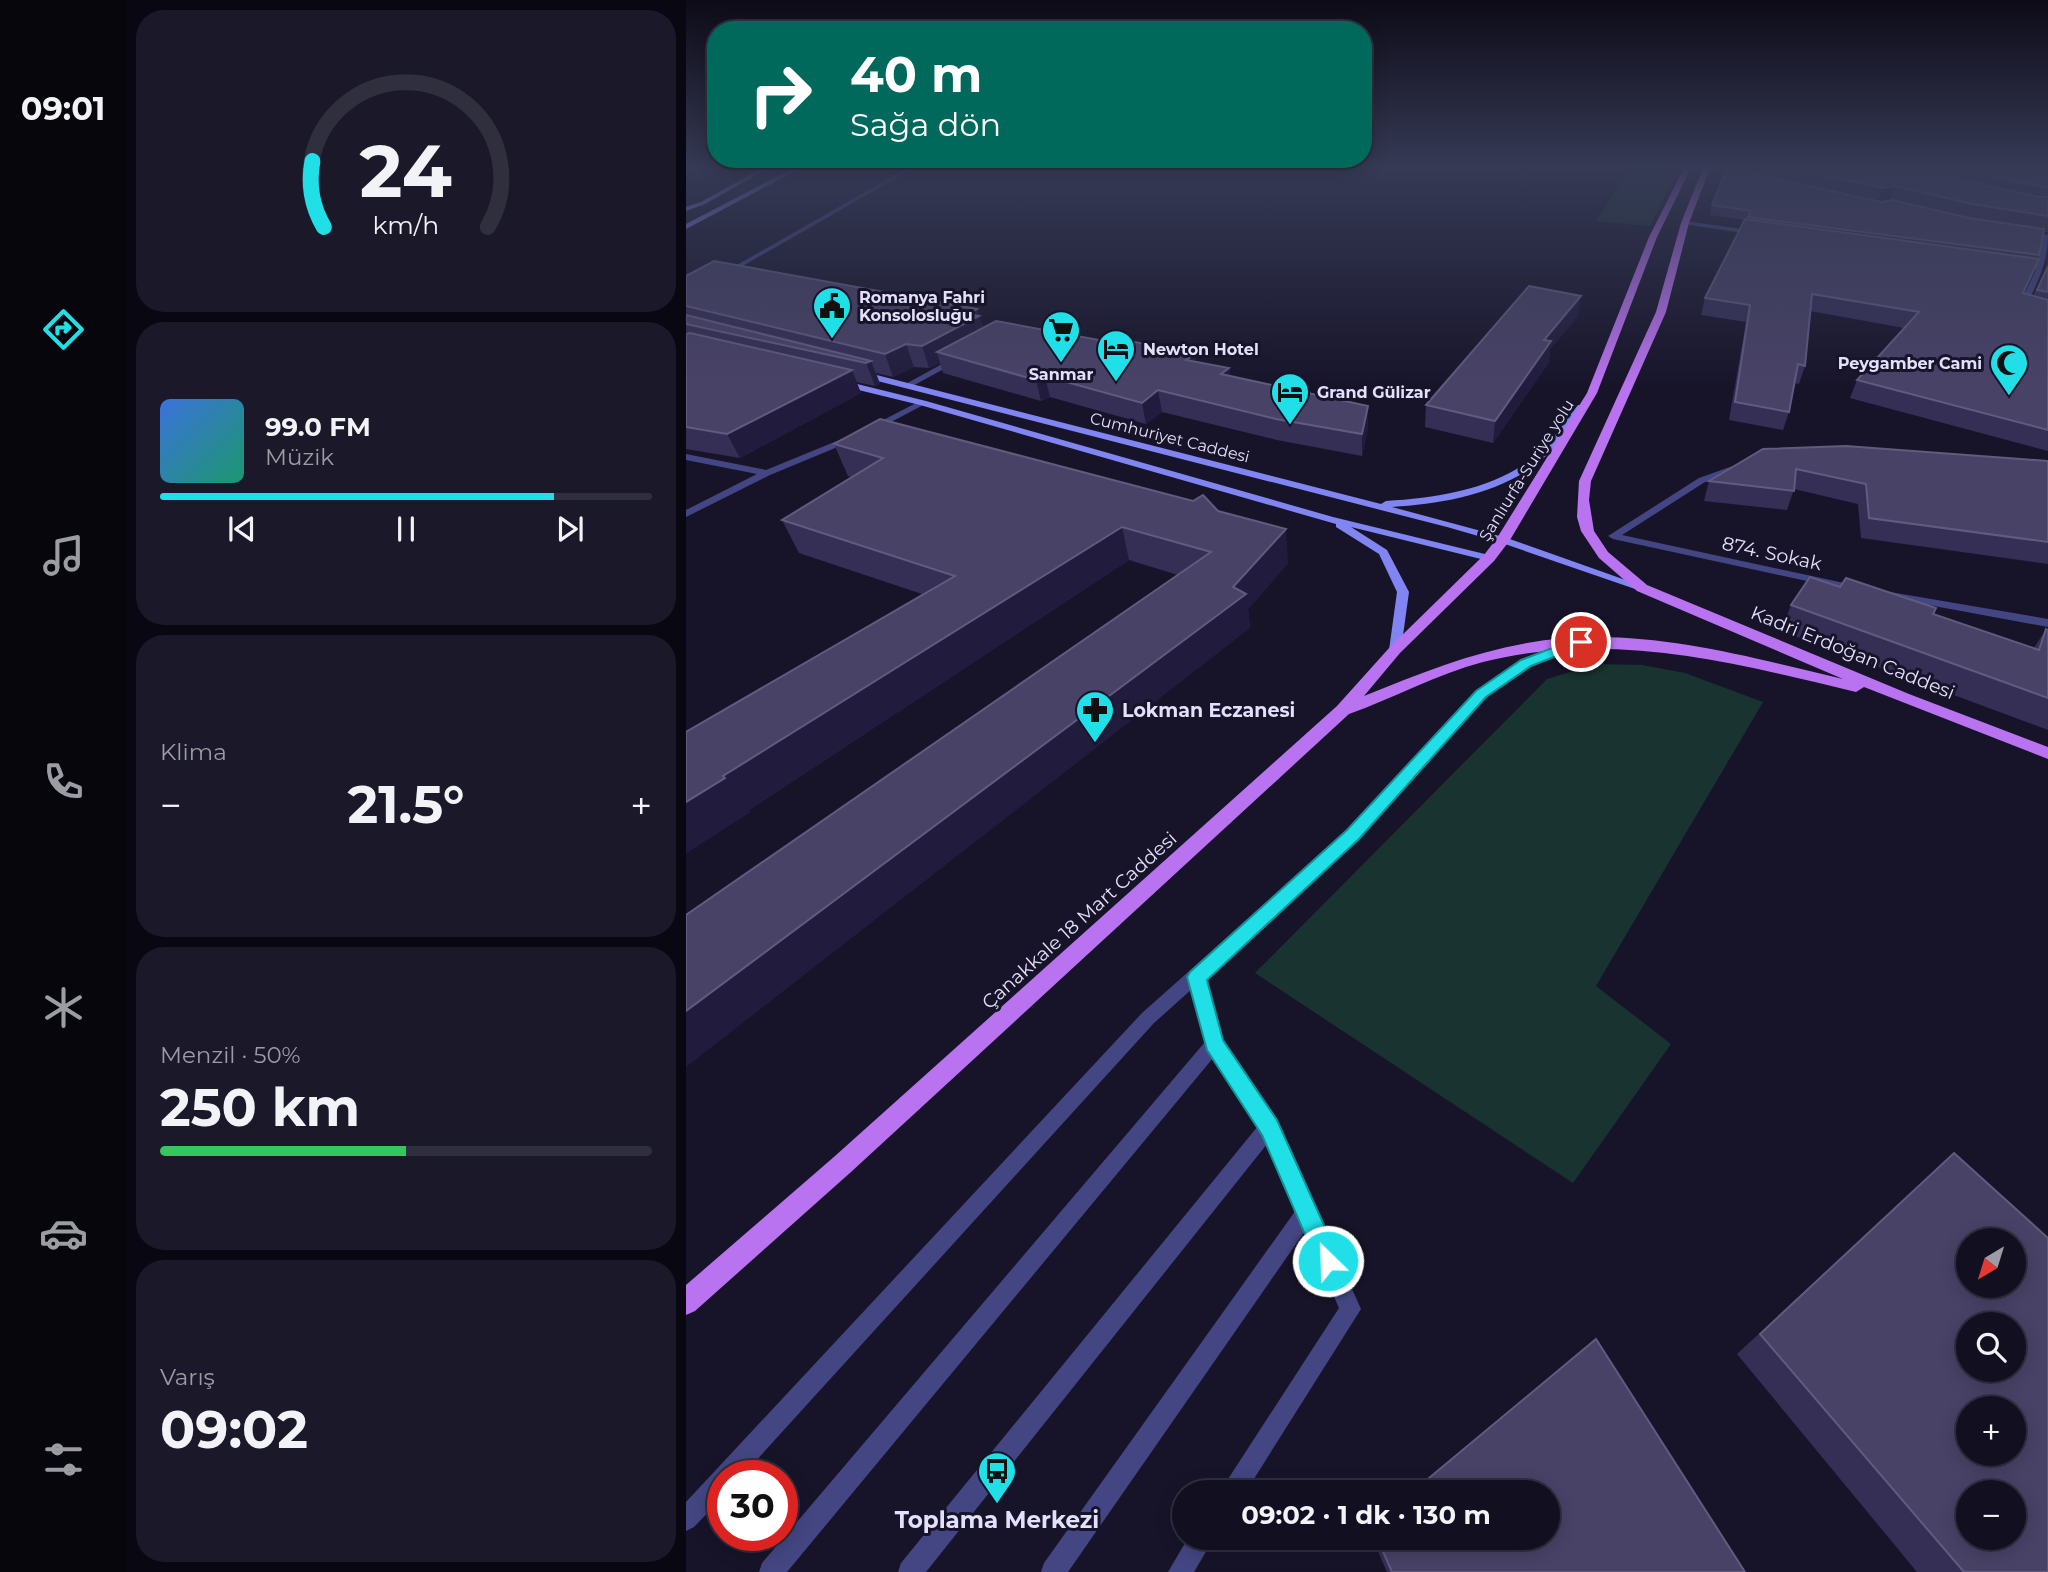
<!DOCTYPE html>
<html lang="tr">
<head>
<meta charset="utf-8">
<style>
	:root { --surface:#110f20; --page:#1a1829; --text:#f1f3f6; --muted:#9c9ca5; --line:#302f3e; --accent:#21dfe7 }
	body { margin:0; font-family:Montserrat,sans-serif; background:var(--page); color:var(--text); height:100vh; display:flex; flex-direction:column; font-size:26px; white-space:nowrap }
	* { box-sizing:border-box; margin:0 }
	p { font-size:23px; color:var(--muted) }
	.icon { flex:none; width:38px; height:38px; fill:none; stroke:currentColor; stroke-width:2; stroke-linecap:round; stroke-linejoin:round }
	.map { position:relative; flex:1; overflow:hidden }
	.sheet { display:flex; flex-direction:column; gap:10px; padding:10px; background:#090812; width:560px }
	.sheet>* { flex:none }
	.hud { position:absolute; left:21px; top:21px; width:665px; height:147px; border-radius:28px; box-shadow:0 4px 18px #0003,0 0 0 2px var(--line); background:#00695c; color:#fff; overflow:hidden }
	.needle { width:46px; rotate:218deg }
	.controls { position:absolute; left:1270px; top:1228px; display:grid; gap:14px }
	.controls a { display:grid; place-items:center; width:70px; height:70px; border-radius:50%; background:var(--surface); box-shadow:0 4px 18px #0003,0 0 0 2px var(--line); font-size:35px }
	.speed { position:absolute; left:21px; top:1460px; display:flex; gap:14px; font-size:35px; font-weight:700; text-align:center }
	.speed>* { display:grid; place-content:center; width:91px; height:91px; border-radius:50%; background:var(--surface); box-shadow:0 4px 18px #0003,0 0 0 2px var(--line); line-height:1 }
	.speed .limit { border:10px solid #d22; background:#fff; color:#111 }
	.pin { position:absolute; display:grid; place-items:center; width:60px; height:60px; color:#fff; margin:-30px; border:4px solid #fff; border-radius:50%; box-shadow:0 2px 7px #0007 }
	.me { position:absolute; width:77px; margin:-38px; rotate:336deg; stroke-linejoin:round; filter:drop-shadow(0 0 5px #0008) }
	.turn { display:flex; align-items:center; gap:24px; height:147px; padding:0 28px; font-size:32px }
	.turn .icon { width:91px; height:91px; stroke-width:2.5 }
	.turn b { display:block; font-size:49px; line-height:60px }
	.big { font-size:52px; font-weight:700; line-height:1.1 }
	.sheet .card { flex:1; display:flex; flex-direction:column; justify-content:center; gap:10px; min-width:0; padding:0 24px; border-radius:28px; background:var(--page) }
	.sheet .dial { align-items:center; gap:0 }
	.dial svg { height:182px; overflow:visible; fill:none; stroke:var(--line); stroke-width:7; stroke-linecap:round; text-anchor:middle }
	.dial text { fill:var(--text); stroke:none }
	.song { display:flex; align-items:center; gap:21px }
	.cover { width:84px; height:84px; border-radius:10px; background:linear-gradient(135deg,hsl(220 70% 55%),hsl(160 70% 35%)) }
	.played { height:7px; border-radius:4px; background:linear-gradient(90deg,var(--accent) 80%,var(--line) 80%) }
	.keys { display:flex; justify-content:space-around; direction:ltr }
	.heat { display:flex; justify-content:space-between; align-items:center; font-size:38px; direction:ltr }
	.charge { height:10px; border-radius:5px; background:linear-gradient(90deg,#34c759 50%,var(--line) 0) }
	.trip { position:absolute; left:486px; top:1480px; width:388px; height:70px; border-radius:35px; background:var(--surface); box-shadow:0 4px 18px #0003,0 0 0 2px var(--line); font-weight:700; line-height:70px; text-align:center }
	main { display:flex; flex:1; min-height:0 }
	.tabs { display:flex; flex-direction:column; width:126px; justify-content:space-around; align-items:center; background:#07060d; color:var(--muted) }
	.tabs .icon { width:49px; height:49px }
	.tabs .on { color:var(--accent) }
	.tabs b { font-size:32px; color:var(--text) }
	.map>svg:first-child { display:block }
	.green { fill:#183330 }
	.lines { fill:none; stroke-linecap:round; stroke-linejoin:round }
	.minor { fill:#444683; fill-rule:evenodd }
	.secondary { fill:#8185f1; fill-rule:evenodd }
	.primary { fill:#ba73f0; fill-rule:evenodd }
	.wall { fill:#352f56 }
	.shaded-wall { fill:#211c3d }
	.building { fill:#484267; stroke:#605b7f; stroke-width:2; fill-rule:evenodd }
	.route { fill:#21dfe7; stroke:#159196; stroke-width:2 }
	.labels { text-anchor:middle; stroke-width:6; stroke-linejoin:round; paint-order:stroke }
	.far-poi-label { font-size:16px; font-weight:bold; fill:#e2e0fc; stroke:#17142a; text-anchor:start }
	.far-street-label { font-size:16px; fill:#e2e0fc; stroke:#17142a }
	.street-label { font-size:19px; fill:#e2e0fc; stroke:#17142a }
	.poi-label { font-size:19px; font-weight:bold; fill:#e2e0fc; stroke:#17142a; text-anchor:start }
	.near-poi-label { font-size:23px; font-weight:bold; fill:#e2e0fc; stroke:#17142a }
</style>
</head>
<body>
<main>
<nav class="tabs">
<b>09:01</b>
<svg class="icon on" aria-label="directions" viewBox="0 0 24 24"><path d="M12 3l9 9-9 9-9-9zM9 14v-3h6M13 9l2 2-2 2"/></svg>
<svg class="icon" aria-label="music" viewBox="0 0 24 24"><path d="M9 18V5l10-2v13"/><circle cx="6" cy="18" r="3"/><circle cx="16" cy="16" r="3"/></svg>
<svg class="icon" aria-label="phone" viewBox="0 0 24 24"><path d="M5 4h4l2 5-3 2q2 4 5 5l2-3 5 2v4C11 20 4 13 5 4z"/></svg>
<svg class="icon" aria-label="climate" viewBox="0 0 24 24"><path d="M12 3v18M4 7l16 10M4 17L20 7"/></svg>
<svg class="icon" aria-label="car" viewBox="0 0 24 24"><path d="M5 17H2v-5l4-1 3-4h7l3 4 3 1v5h-3M9 17h6M6 11h13"/><circle cx="7" cy="17" r="2"/><circle cx="17" cy="17" r="2"/></svg>
<svg class="icon" aria-label="filters" viewBox="0 0 24 24"><path d="M4 7h16M4 17h16"/><circle cx="9" cy="7" r="2"/><circle cx="15" cy="17" r="2"/></svg>
</nav>
<section class="sheet">
<div class="card dial"><svg viewBox="0 0 100 80">
<path d="M14 69A42 42 0 1 1 86 69"/>
<path d="M14 69A42 42 0 0 1 9 40" stroke="#21dfe7"/>
<text x="50" y="56" font-size="32" font-weight="700">24</text>
<text x="50" y="72" font-size="11">km/h</text>
</svg></div>
<div class="card">
<div class="song"><i class="cover"></i><div><b>99.0 FM</b><p>Müzik</p></div></div>
<div class="played"></div>
<div class="keys"><svg class="icon" aria-label="previous" viewBox="0 0 24 24"><path d="M18 5L8 12l10 7zM5 5v14"/></svg><svg class="icon" aria-label="pause" viewBox="0 0 24 24"><path d="M8 5v14M16 5v14"/></svg><svg class="icon" aria-label="next" viewBox="0 0 24 24"><path d="M6 5l10 7-10 7zM19 5v14"/></svg></div>
</div>
<div class="card"><p>Klima</p>
<div class="heat"><a>−</a><b class="big">21.5°</b><a>+</a></div>
</div>
<div class="card"><p>Menzil · 50%</p><b class="big">250 km</b><div class="charge"></div></div>
<div class="card"><p>Varış</p><b class="big">09:02</b></div>
</section>
<div class="map">
<svg width="1362" height="1572" viewBox="0 0 1362 1572">
	<rect width="100%" height="100%" fill="#17142a"/>
	<g class="green">
		<polygon points="945,168 993,168 964,226 910,221"/>
		<polygon points="910,664 956,665 999,673 1077,702 910,986 985,1044 887,1183 569,973 861,679"/>
	</g>
	<g class="lines">
		<g class="minor">
			<polygon points="221,168 228,168 41,275 35,274"/>
			<polygon points="1026,168 1057,174 1060,176 1057,178 1018,169"/>
			<polygon points="999,221 1071,231 1074,233 1071,235 997,224"/>
			<path d="M 1341,231 L 1362,235 C 1362,262 1351,284 1339,308 L 1362,313 L 1362,317 L 1331,309 L 1349,272 L 1356,237 L 1339,234 Z"/>
			<polygon points="267,358 274,360 223,388 216,386"/>
			<polygon points="234,401 241,403 188,431 180,429"/>
			<polygon points="163,436 168,439 166,441 84,475 0,517 0,510 71,474 0,460 0,454 80,470"/>
			<polygon points="1058,462 1061,463 1061,467 1019,482 936,535 1172,586 1178,589 1176,591 1172,592 927,539 922,536 1013,478"/>
			<polygon points="1198,591 1362,619 1362,627 1194,596 1194,592"/>
			<polygon points="887,641 893,645 891,648 844,666 800,697 672,838 519,977 536,1041 590,1121 675,1309 559,1493 533,1493 653,1308 619,1231 382,1572 355,1572 358,1563 610,1210 581,1144 240,1572 212,1572 215,1563 572,1126 527,1058 101,1572 73,1572 76,1563 519,1042 506,989 468,1023 57,1475 37,1475 37,1497 8,1527 0,1531 0,1502 456,1013 662,830 790,691 836,660"/>
			<polygon points="502,1538 528,1538 508,1572 482,1572"/>
		</g>
		<g class="secondary">
			<polygon points="76,168 83,168 19,204 0,211 0,207 15,202"/>
			<polygon points="107,168 115,168 0,229 0,224"/>
			<path d="M 175,371 L 695,504 L 700,501 C 753,498 813,489 854,452 C 868,438 879,421 892,405 L 898,405 L 898,409 C 886,424 875,441 861,455 C 821,493 758,504 706,507 L 821,538 L 962,588 L 956,591 L 952,590 L 813,542 L 761,527 L 172,376 L 172,372 Z"/>
			<polygon points="155,380 240,401 647,517 807,556 808,558 803,561 665,527 701,550 723,592 715,650 709,654 705,653 703,650 711,592 693,554 650,527 650,524 234,405 152,385 151,383"/>
		</g>
		<path class="primary" d="M 998,168 L 1005,168 L 971,237 L 911,393 L 824,540 L 808,561 L 714,653 L 678,696 C 732,674 784,653 841,643 C 946,624 1055,655 1157,679 L 951,591 L 913,558 L 895,531 L 891,517 L 893,481 L 970,312 L 995,223 L 1017,168 L 1024,168 L 1003,223 L 980,312 L 905,481 L 903,500 L 908,531 L 922,552 L 961,585 L 1223,694 L 1362,747 L 1362,759 L 1178,687 L 1170,692 C 1046,662 924,630 797,662 C 751,674 708,698 663,714 L 165,1172 L 9,1311 L 0,1315 L 0,1285 L 149,1156 L 651,706 L 704,647 L 798,555 L 811,538 L 901,393 L 963,237 Z"/>
	</g>
	<g class="wall">
		<polygon points="1041,168 1362,168 1362,232 1357,232 1353,255 1337,293 1347,296 1361,268 1362,254 1362,451 1164,398 1171,380 1218,328 1124,311 1119,366 1113,384 1108,383 1103,412 1097,430 1043,420 1060,322 1015,315 1019,298 1059,220 1024,215 1026,205"/>
		<polygon points="0,276 291,309 297,328 429,343 509,354 510,362 543,368 544,376 682,428 676,456 591,440 476,412 460,424 364,397 355,401 257,373 254,363 243,368 228,367 207,377 190,373 194,384 189,386 170,382 175,393 54,458 0,449"/>
		<polygon points="892,316 864,349 863,362 807,443 739,427 740,405"/>
		<polygon points="148,444 532,511 602,563 562,609 564,628 492,575 443,560 63,810 64,812 0,853 0,732 236,594 113,553 96,520 165,477 162,476"/>
		<polygon points="1077,449 1362,461 1362,564 1175,538 1172,504 1108,489 1101,510 1018,501 1023,481"/>
		<polygon points="1154,587 1247,614 1348,648 1360,629 1362,630 1362,730 1095,631 1105,605"/>
		<polygon points="1268,1153 1362,1572 1231,1572 1051,1354"/>
		<polygon points="686,1538 863,1538 1059,1572 701,1572"/>
	</g>
	<g class="shaded-wall">
		<polygon points="1209,186 1204,200 1192,202 1197,188"/>
		<polygon points="895,296 892,316 864,349 863,362 807,443 809,421 858,340"/>
		<polygon points="291,309 300,338 251,352 254,363 243,368 236,346 282,314"/>
		<polygon points="220,344 228,367 207,377 199,354"/>
		<polygon points="509,354 512,374 500,360"/>
		<polygon points="185,361 194,384 189,386 180,363"/>
		<polygon points="543,368 545,389 535,374"/>
		<polygon points="166,370 175,393 54,458 41,434"/>
		<polygon points="359,376 364,397 355,401 350,380"/>
		<polygon points="472,390 476,412 460,424 456,403"/>
		<polygon points="682,406 682,428 676,456 676,434"/>
		<polygon points="436,527 443,560 63,810 64,812 0,853 0,802 37,776"/>
		<polygon points="600,529 602,563 562,609 564,628 0,1067 0,1011 547,587"/>
	</g>
	<g class="building">
		<polygon points="1041,168 1195,202 1206,200 1283,218 1358,229 1353,255 1062,217 1065,211 1026,205"/>
		<polygon points="1105,168 1221,168 1353,197 1362,197 1362,216 1286,204 1209,186 1197,188"/>
		<polygon points="1265,168 1362,168 1362,188"/>
		<polygon points="1059,219 1353,259 1337,293 1362,300 1362,430 1171,380 1233,312 1126,294 1119,366 1112,364 1103,412 1049,402 1064,305 1019,298"/>
		<polygon points="28,261 291,309 282,314 293,316 236,346 220,344 199,354 0,306 0,276"/>
		<polygon points="1362,266 1362,292 1351,290"/>
		<polygon points="843,286 895,296 858,340 865,341 809,421 740,405"/>
		<polygon points="0,315 185,361 180,363 0,324"/>
		<polygon points="310,321 429,343 434,339 509,354 500,360 543,368 535,374 682,406 676,434 590,419 472,390 456,403 359,376 350,380 251,352"/>
		<polygon points="4,333 166,370 41,434 0,427 0,334"/>
		<polygon points="194,419 507,501 517,495 532,511 600,529 547,587 560,594 0,1011 0,915 525,552 436,527 37,776 39,778 0,802 0,732 269,576 96,520 197,458 148,444"/>
		<polygon points="1160,446 1362,461 1362,542 1183,518 1180,484 1110,469 1108,491 1023,481 1077,449"/>
		<polygon points="1124,577 1154,587 1160,578 1250,608 1247,614 1353,650 1360,629 1362,630 1362,698 1105,605"/>
		<path d="M 1268,1153 L 1362,1238 L 1362,1572 L 1278,1572 L 1074,1334 ZM 1283,1241 L 1328,1241 L 1328,1286 L 1283,1286 ZM 1283,1325 L 1328,1325 L 1328,1370 L 1283,1370 ZM 1283,1409 L 1328,1409 L 1328,1454 L 1283,1454 ZM 1283,1493 L 1328,1493 L 1328,1538 L 1283,1538 Z"/>
		<polygon points="910,1339 1059,1572 706,1572 691,1538 863,1538 863,1493 725,1493"/>
	</g>
	<linearGradient id="sky" x2="0" y2="1"><stop stop-color="#0d0b17"/><stop offset="0.43" stop-color="#363a55"/><stop offset="1" stop-color="#363a55" stop-opacity="0"/></linearGradient>
	<rect width="1362" height="388" fill="url(#sky)"/>
	<polygon class="route" points="895,637 899,639 899,645 845,666 800,697 673,839 521,980 537,1040 591,1120 650,1252 654,1261 650,1269 642,1272 634,1269 576,1135 521,1050 501,977 504,972 661,830 790,691 835,660"/>
	<defs>
		<symbol id="civic-pin" viewBox="-11 -11 22 30"><path d="M0 17L-7.5 6A9.5 9.5 0 1 1 7.5 6Z" fill="#21dfe7" stroke="#17142a"/><path d="M-.6-6.5H3V-4.5H.6V-3L4-1V1h2V6H-6V1h2V-1L-.6-3ZM-1.2 2.5V6h2.4V2.5Z" fill="#111"/></symbol>
		<symbol id="supermarket-pin" viewBox="-11 -11 22 30"><path d="M0 17L-7.5 6A9.5 9.5 0 1 1 7.5 6Z" fill="#21dfe7" stroke="#17142a"/><path d="M-6-5.5h2.5l.6 2H6L4.5 2H-2.5L-4.4-4H-6ZM-1.5 3.2a1.3 1.3 0 1 0 .1 0ZM3 3.2a1.3 1.3 0 1 0 .1 0Z" fill="#111"/></symbol>
		<symbol id="hotel-pin" viewBox="-11 -11 22 30"><path d="M0 17L-7.5 6A9.5 9.5 0 1 1 7.5 6Z" fill="#21dfe7" stroke="#17142a"/><path d="M-6-4.5h1.5V1H6V5H4.5V3h-9V5H-6ZM-4 0a1.8 1.8 0 1 1 3.6 0ZM.5 0V-2.5h3Q6-2.5 6 0Z" fill="#111"/></symbol>
		<symbol id="mosque-pin" viewBox="-11 -11 22 30"><path d="M0 17L-7.5 6A9.5 9.5 0 1 1 7.5 6Z" fill="#21dfe7" stroke="#17142a"/><path d="M3.5-4.9A6 6 0 1 0 3.5 4.9A5 5 0 1 1 3.5-4.9Z" fill="#111"/></symbol>
		<symbol id="pharmacy-pin" viewBox="-11 -11 22 30"><path d="M0 17L-7.5 6A9.5 9.5 0 1 1 7.5 6Z" fill="#21dfe7" stroke="#17142a"/><path d="M-2-6h4v4h4v4h-4v4h-4v-4h-4v-4h4Z" fill="#111"/></symbol>
		<symbol id="bus-pin" viewBox="-11 -11 22 30"><path d="M0 17L-7.5 6A9.5 9.5 0 1 1 7.5 6Z" fill="#21dfe7" stroke="#17142a"/><path d="M-5-6H5V4H4V6H2V4H-2V6H-4V4H-5ZM-3.5-4V0h7V-4ZM-3.5 1.2v1.5H-2V1.2ZM2 1.2v1.5H3.5V1.2Z" fill="#111"/></symbol>
	</defs>
	<g fill-rule="evenodd">
		<use href="#civic-pin" x="124" y="284" width="44" height="60"/>
		<use href="#supermarket-pin" x="353" y="308" width="44" height="60"/>
		<use href="#hotel-pin" x="408" y="327" width="44" height="60"/>
		<use href="#mosque-pin" x="1301" y="341" width="44" height="60"/>
		<use href="#hotel-pin" x="582" y="370" width="44" height="60"/>
		<use href="#pharmacy-pin" x="387" y="688" width="44" height="60"/>
		<use href="#bus-pin" x="289" y="1449" width="44" height="60"/>
	</g>
	<g class="labels">
		<g class="far-poi-label">
			<text x="173" y="303">Romanya Fahri<tspan x="173" dy="18">Konsolosluğu</tspan></text>
			<text x="457" y="355">Newton Hotel</text>
			<text x="1296" y="369" text-anchor="end">Peygamber Cami</text>
			<text x="375" y="380" text-anchor="middle">Sanmar</text>
			<text x="631" y="398">Grand Gülizar</text>
		</g>
		<g class="far-street-label">
			<text transform="translate(484 437) rotate(14)" y="6">Cumhuriyet Caddesi</text>
			<text transform="translate(840 470) rotate(-58)" y="6">Şanlıurfa-Suriye yolu</text>
		</g>
		<g class="street-label">
			<text transform="translate(1086 553) rotate(12)" y="7">874. Sokak</text>
			<text transform="translate(1167 652) rotate(22)" y="7">Kadri Erdoğan Caddesi</text>
			<text transform="translate(393 920) rotate(-42)" y="7">Çanakkale 18 Mart Caddesi</text>
		</g>
		<g class="poi-label">
			<text x="436" y="717">Lokman Eczanesi</text>
		</g>
		<g class="near-poi-label">
			<text x="311" y="1528">Toplama Merkezi</text>
		</g>
	</g>
</svg>
<div class="controls">
<a><svg class="needle" viewBox="-14 -14 28 28"><path d="M0-13l5 13h-10z" fill="#e53935"/><path d="M0 13l5-13h-10z" fill="#9c9ca5"/></svg></a>
<a><svg class="icon" aria-label="search" viewBox="0 0 24 24"><circle cx="10" cy="10" r="6"/><path d="M15 15l6 6"/></svg></a>
<a>+</a>
<a>−</a>
</div>
<div class="speed"><div class="limit">30</div></div>
<div class="pin" style="left:895px;top:642px;background:#d93025"><svg class="icon" aria-label="arrive" viewBox="0 0 24 24"><path d="M6 21V4h12l-3 4 3 4H6"/></svg></div>
<svg class="me" style="left:642px;top:1261px" viewBox="-20 -20 40 40"><circle r="17" fill="#21dfe7" stroke="#fff" stroke-width="3"/><path d="M0-11L8 9 0 5-8 9z" fill="#fff"/></svg>
<div class="trip">09:02 · 1 dk · 130 m</div>
<div class="hud">
<div class="turn"><svg class="icon" aria-label="right" viewBox="0 0 24 24"><path d="M7 20v-9h11M14 6l5 5-5 5"/></svg><div><b>40 m</b>Sağa dön</div></div>
</div>
</div>
</main>
</body>
</html>
